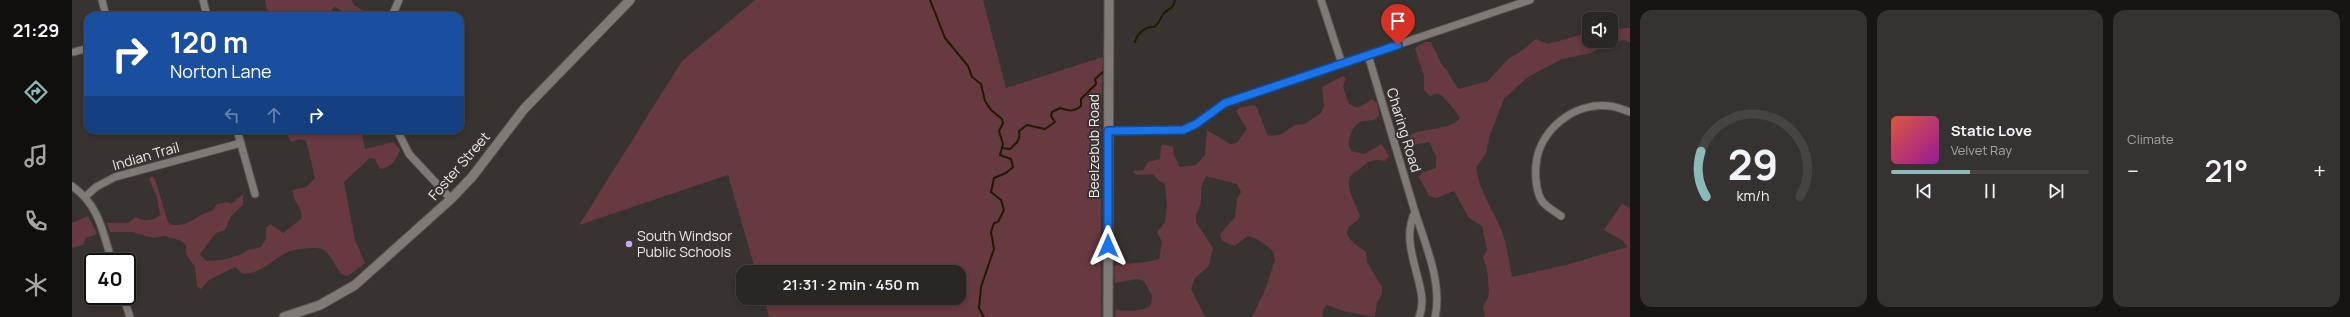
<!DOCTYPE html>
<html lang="en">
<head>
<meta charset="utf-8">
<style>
	:root { --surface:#2a2624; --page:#363231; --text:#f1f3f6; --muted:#a5a5a6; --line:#464341; --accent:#8bbbb9 }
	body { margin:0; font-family:Manrope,sans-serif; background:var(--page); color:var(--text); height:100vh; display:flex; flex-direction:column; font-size:15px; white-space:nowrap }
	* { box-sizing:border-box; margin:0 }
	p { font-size:13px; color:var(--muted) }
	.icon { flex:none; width:22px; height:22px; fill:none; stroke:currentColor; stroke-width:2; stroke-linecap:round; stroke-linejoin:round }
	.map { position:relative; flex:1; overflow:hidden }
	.drawer { display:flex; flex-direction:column; gap:10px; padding:10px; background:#171514; width:720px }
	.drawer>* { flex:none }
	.hud { position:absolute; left:12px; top:12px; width:380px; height:122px; border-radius:12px; box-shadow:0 2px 6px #0003,0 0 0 1px var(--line); background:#1a4fa0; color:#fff; overflow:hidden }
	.buttons { position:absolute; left:1510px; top:12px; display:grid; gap:8px }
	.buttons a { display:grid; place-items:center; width:36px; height:36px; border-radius:8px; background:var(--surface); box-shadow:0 2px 6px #0003,0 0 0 1px var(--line); font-size:20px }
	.speed { position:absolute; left:12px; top:253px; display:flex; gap:8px; font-size:20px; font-weight:700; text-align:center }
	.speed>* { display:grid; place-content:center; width:52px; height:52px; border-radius:50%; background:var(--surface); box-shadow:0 2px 6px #0003,0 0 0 1px var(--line); line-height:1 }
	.speed .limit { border:2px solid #111; border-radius:6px; background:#fff; color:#111 }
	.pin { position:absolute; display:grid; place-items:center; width:34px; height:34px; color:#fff; margin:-41px -17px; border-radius:50% 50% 50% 0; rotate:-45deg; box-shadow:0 0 4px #0007 }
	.pin .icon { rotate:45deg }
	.me { position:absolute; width:44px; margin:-22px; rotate:0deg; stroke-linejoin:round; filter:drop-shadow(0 0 3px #0008) }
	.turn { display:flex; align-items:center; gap:14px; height:84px; padding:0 20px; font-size:18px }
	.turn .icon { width:52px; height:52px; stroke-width:2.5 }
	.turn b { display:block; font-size:28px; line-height:34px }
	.lanes { display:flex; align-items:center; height:38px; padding:0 20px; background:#0003; justify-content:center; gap:20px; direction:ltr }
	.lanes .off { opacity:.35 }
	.big { font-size:30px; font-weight:600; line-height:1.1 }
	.drawer .tile { flex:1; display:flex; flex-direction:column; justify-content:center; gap:6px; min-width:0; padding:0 14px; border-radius:12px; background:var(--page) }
	.drawer .dial { align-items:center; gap:0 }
	.dial svg { height:104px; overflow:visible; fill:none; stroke:var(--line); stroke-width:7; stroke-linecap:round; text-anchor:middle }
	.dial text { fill:var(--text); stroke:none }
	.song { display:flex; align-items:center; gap:12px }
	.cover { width:48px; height:48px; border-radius:6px; background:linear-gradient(135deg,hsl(10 70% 55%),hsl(300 70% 35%)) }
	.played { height:4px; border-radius:2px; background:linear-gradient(90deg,var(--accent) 40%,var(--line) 40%) }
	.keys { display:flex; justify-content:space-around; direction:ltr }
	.heat { display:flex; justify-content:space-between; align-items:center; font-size:22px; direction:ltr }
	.drawer .tiles { flex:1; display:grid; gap:10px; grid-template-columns:repeat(3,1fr) }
	.trip { position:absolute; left:664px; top:265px; width:230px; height:40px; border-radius:12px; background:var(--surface); box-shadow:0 2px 6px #0003,0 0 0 1px var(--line); font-weight:600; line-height:40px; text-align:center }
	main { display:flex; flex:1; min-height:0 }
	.dock { display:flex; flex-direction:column; width:72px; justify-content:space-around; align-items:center; background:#110f0e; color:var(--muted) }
	.dock .icon { width:28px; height:28px }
	.dock .on { color:var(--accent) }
	.dock b { font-size:18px; color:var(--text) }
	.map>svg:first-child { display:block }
	.green { fill:#673941 }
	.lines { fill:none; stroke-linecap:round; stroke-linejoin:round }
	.stream { stroke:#1f1c00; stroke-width:2 }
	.minor-casing { stroke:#55514e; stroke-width:9 }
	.tertiary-casing { stroke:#55514e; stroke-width:11 }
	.minor { stroke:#7f7a76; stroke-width:7 }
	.tertiary { stroke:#7f7a76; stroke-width:9 }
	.route-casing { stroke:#114b97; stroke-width:10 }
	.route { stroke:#1a73e8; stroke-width:7 }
	.poi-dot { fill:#c0a8f4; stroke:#383330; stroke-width:1.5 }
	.labels { text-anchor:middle; stroke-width:4; stroke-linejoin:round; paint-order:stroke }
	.street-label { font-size:14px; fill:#edeae8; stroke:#383330 }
	.poi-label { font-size:14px; fill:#edeae8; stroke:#383330; text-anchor:start }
</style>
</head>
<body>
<main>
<nav class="dock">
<b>21:29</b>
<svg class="icon on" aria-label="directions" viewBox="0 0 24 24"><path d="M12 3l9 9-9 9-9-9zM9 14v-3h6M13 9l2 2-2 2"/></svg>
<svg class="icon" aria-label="music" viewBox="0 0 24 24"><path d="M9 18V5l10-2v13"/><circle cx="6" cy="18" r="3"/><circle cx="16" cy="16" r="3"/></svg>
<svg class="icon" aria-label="phone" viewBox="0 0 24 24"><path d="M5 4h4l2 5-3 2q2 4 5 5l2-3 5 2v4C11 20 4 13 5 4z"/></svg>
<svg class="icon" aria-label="climate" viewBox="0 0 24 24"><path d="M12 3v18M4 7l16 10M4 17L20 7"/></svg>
</nav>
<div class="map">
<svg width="1558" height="317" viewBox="0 0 1558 317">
	<rect width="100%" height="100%" fill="#383330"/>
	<g class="green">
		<polygon points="193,0 280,0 282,5 301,16 285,16 272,13 262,6 257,16 196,16"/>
		<polygon points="683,0 911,0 934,88 1031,57 1029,111 1029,317 697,317 692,298 887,298 887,272 684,272 656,175 507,225 610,61"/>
		<path d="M 1558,28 L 1558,43 L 1554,40 L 1538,42 L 1519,53 L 1490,59 L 1456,77 L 1432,99 L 1418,135 L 1414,153 L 1404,168 C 1407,190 1420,208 1429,229 C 1435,244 1437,261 1440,277 L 1494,265 L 1555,247 L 1551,241 L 1532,230 L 1549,205 L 1551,204 L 1558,209 L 1558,317 L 1413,317 L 1411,306 L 1416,298 L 1417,290 L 1415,269 L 1411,257 L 1415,250 L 1410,226 L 1397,218 L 1382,191 L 1365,198 L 1357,196 L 1347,177 L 1350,173 L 1364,168 L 1364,156 L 1357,142 L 1340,145 L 1337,137 C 1344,127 1379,132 1388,118 C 1387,115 1371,95 1367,94 C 1364,93 1361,95 1358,96 L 1352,90 L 1352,76 L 1343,48 L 1353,42 L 1359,42 L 1370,65 L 1375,70 L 1381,81 L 1387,89 L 1416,81 L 1437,58 L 1445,54 L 1464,39 L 1476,44 L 1515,33 L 1517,41 L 1539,41 L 1539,29 Z"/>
		<path d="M 1271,76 L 1274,79 L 1271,87 L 1277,104 L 1286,108 L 1300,99 L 1305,103 L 1307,115 C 1300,127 1289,112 1279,133 C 1276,140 1276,143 1279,151 L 1292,154 L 1310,144 L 1317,156 L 1313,161 C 1304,159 1297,160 1290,167 C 1287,170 1280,173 1278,177 C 1273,188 1285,206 1288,216 C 1286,222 1280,223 1277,227 C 1269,238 1289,247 1294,252 L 1295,262 L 1310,287 L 1310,294 L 1305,303 L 1303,317 L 1271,311 L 1255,305 L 1252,308 L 1250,317 L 1180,317 L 1193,290 L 1203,260 L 1201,252 L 1195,246 L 1185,239 L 1176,236 L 1163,246 L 1150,241 L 1148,234 L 1163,217 L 1165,199 L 1169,192 L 1165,184 L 1134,176 L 1129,188 L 1129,203 L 1124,215 L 1124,222 L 1141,248 L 1137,266 L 1123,278 L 1119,289 L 1133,317 L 1043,317 L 1044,310 C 1054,311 1072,312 1079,305 L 1080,296 L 1072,281 L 1065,279 L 1043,283 L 1042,267 L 1044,265 L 1074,262 L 1087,259 L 1090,242 L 1085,232 L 1093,222 L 1095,206 L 1093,184 L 1087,181 L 1081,174 L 1064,175 L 1061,171 L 1071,170 L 1076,162 L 1088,159 L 1089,146 L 1091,144 L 1101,147 L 1102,155 L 1108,167 L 1124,165 L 1133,155 L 1135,130 L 1158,144 L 1165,143 L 1175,129 L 1164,111 L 1167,108 L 1182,105 L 1185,108 L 1195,134 L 1198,136 L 1208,135 L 1223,125 L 1233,124 L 1249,113 L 1252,106 L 1250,87 Z"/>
		<path d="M 213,130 L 289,130 L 293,149 L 321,142 L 328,149 C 326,159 318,168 308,169 L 303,159 L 298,158 L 272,182 L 283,240 L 293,263 L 276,276 C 262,276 262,247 243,248 C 235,248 225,249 218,251 C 202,257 190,274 171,274 L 163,267 L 137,280 L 129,289 L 125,286 L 123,267 L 114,254 L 114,246 L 110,241 L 92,236 L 81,238 L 60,232 L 38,232 L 35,223 L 56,223 L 64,217 C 71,222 82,221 88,215 L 85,197 L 77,179 L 80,176 L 83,179 L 96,222 L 100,225 C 122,226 122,215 140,211 L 145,204 L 155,202 L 159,204 L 171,194 L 171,205 L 159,216 L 153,230 L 144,233 L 128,254 L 134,261 L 151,260 L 170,254 L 176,250 L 189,247 L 194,239 L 194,228 L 198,224 L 211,233 L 229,219 C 232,208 219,200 221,190 L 234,187 L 243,178 L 234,141 L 228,139 L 219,142 Z"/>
		<polygon points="16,216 25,234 14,238 11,245 0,248 0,223"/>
	</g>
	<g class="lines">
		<g class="stream">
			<polyline points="858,0 873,38 896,66 900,77 909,84 913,101 919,110 930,119 931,123 927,131 931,144 928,155 939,159 941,167 934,173 922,178 919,192 929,200 932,210 926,222 922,223 919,232 922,249 909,287 907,308 912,317"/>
			<path d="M 1063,42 C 1065,34 1073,26 1082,27 C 1088,23 1088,18 1092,13 C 1097,8 1102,8 1103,0"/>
			<path d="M 930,148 L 938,149 C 944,144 949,140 947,131 L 955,125 L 973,129 L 983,122 L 979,116 L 980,112 L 988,108 C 997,111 1002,112 1009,106 L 1009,99 L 1024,84 L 1023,79 L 1031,72"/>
		</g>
		<defs>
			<g id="minor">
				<polyline points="30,0 34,16"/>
				<polyline points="131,0 135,16"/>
				<polyline points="1249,0 1270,64"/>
				<polyline points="320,16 327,0"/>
				<polyline points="2,52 16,48"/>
				<polyline points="1296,55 1343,212"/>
				<polyline points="165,130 183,194"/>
				<polyline points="325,130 337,154 379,199"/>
				<polyline points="1035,131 1111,130 1124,124 1153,103 1458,0"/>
				<path d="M 0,186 C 27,205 31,232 40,262"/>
				<polyline points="14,196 24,187 43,177 169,143"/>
				<path d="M 1489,216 C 1484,212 1474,207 1470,201 C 1464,192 1463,175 1464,165 C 1467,130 1502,102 1537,106 C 1544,106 1551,110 1558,112"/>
				<polyline points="51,296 58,317"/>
				<path d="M 1347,317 C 1360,289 1325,248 1343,212 C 1353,243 1371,285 1363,317"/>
			</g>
			<g id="tertiary">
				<polyline points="212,317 248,305 283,285 379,199 400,177 452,109 558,0"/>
				<polyline points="1036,317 1037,0"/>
			</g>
		</defs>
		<use href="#minor" class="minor-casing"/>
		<use href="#tertiary" class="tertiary-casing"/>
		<use href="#minor" class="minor"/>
		<use href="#tertiary" class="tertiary"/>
	</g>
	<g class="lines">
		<defs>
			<polyline id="route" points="1036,246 1036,131 1111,130 1124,124 1153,103 1326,45"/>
		</defs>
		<use href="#route" class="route-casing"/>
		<use href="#route" class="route"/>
	</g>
	<circle class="poi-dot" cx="557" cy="244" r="4"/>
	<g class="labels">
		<g class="street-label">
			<text transform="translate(1332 130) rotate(73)" y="5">Charing Road</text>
			<text transform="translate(1022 146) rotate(-90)" y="5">Beelzebub Road</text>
			<text transform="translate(74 156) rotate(-16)" y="5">Indian Trail</text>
			<text transform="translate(387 166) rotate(-49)" y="5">Foster Street</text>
		</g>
		<g class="poi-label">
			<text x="565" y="241">South Windsor<tspan x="565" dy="16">Public Schools</tspan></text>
		</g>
	</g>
</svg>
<div class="buttons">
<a><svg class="icon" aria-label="sound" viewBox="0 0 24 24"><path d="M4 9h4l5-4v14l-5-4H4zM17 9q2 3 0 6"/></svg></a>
</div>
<div class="speed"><div class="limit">40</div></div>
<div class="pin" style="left:1326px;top:45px;background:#d93025"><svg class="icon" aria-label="arrive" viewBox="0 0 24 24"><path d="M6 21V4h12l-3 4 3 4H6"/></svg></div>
<svg class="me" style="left:1036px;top:246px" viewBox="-20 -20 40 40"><path d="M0-17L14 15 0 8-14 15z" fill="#1a73e8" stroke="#fff" stroke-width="4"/></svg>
<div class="trip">21:31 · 2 min · 450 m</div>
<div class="hud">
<div class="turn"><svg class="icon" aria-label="right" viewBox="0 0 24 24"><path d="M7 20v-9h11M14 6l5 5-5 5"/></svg><div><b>120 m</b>Norton Lane</div></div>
<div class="lanes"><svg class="icon off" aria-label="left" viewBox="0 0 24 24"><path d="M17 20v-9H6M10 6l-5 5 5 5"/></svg><svg class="icon off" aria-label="ahead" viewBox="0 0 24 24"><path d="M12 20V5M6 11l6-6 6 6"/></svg><svg class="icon" aria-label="right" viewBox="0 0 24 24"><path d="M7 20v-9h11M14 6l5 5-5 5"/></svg></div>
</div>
</div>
<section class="drawer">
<div class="tiles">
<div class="tile dial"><svg viewBox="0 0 100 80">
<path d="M14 69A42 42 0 1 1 86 69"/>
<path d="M14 69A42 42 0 0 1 10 34" stroke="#8bbbb9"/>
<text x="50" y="56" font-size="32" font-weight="700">29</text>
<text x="50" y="72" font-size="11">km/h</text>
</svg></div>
<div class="tile">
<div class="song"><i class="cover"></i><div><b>Static Love</b><p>Velvet Ray</p></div></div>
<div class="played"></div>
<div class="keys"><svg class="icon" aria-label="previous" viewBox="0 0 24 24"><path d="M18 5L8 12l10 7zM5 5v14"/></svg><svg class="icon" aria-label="pause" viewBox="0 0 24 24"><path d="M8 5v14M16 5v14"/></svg><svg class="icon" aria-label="next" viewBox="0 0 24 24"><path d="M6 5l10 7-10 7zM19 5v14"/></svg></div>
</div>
<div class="tile"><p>Climate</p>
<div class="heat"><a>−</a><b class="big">21°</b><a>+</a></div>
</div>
</div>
</section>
</main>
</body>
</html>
